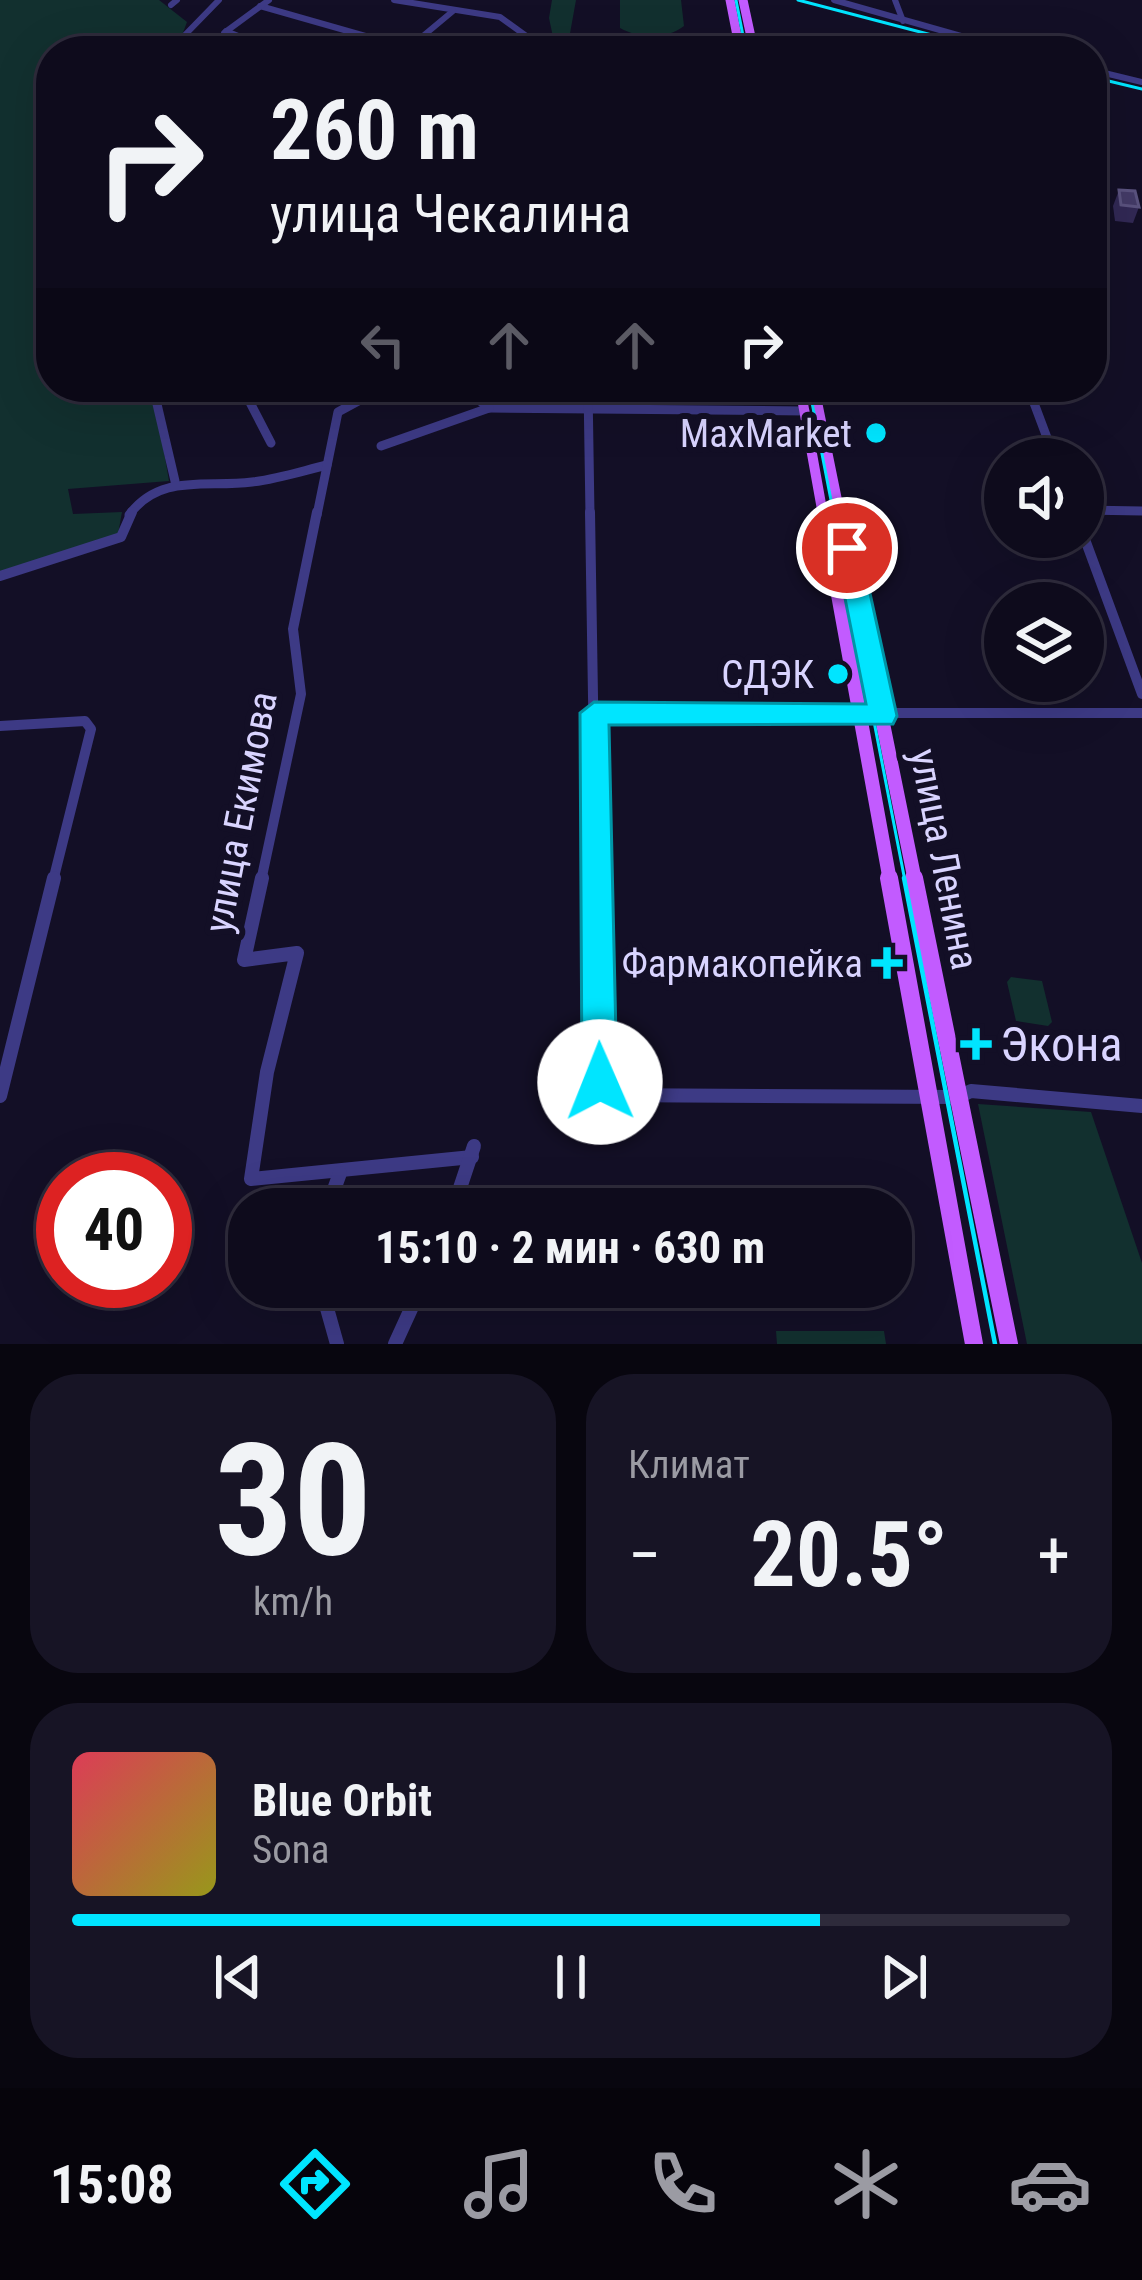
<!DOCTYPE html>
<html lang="ru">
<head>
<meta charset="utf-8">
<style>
	:root { --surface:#0e0b1c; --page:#171425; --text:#f1f3f6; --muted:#9b9ba3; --line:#2e2b3b; --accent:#00e5ff }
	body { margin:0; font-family:"Roboto Condensed",sans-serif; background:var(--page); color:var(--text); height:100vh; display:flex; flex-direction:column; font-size:45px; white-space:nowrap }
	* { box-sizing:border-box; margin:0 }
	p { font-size:39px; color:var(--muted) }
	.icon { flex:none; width:66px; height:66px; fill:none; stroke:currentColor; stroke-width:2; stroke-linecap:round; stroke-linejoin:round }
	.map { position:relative; height:1344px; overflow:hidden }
	.drawer { display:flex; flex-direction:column; gap:30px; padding:30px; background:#08060f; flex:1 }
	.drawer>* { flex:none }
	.top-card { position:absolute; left:36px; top:36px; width:1071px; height:366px; border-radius:48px; box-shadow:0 12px 48px #0002,0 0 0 3px var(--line); background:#0e0b1c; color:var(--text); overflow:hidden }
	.buttons { position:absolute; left:984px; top:438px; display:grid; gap:24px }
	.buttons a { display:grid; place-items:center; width:120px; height:120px; border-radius:50%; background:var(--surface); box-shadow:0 12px 48px #0002,0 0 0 3px var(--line); font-size:60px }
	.speed { position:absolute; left:36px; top:1152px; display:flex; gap:24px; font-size:60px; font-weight:700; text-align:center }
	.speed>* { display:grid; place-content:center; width:156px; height:156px; border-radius:50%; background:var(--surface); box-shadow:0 12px 48px #0002,0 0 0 3px var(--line); line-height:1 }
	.speed .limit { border:18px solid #d22; background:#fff; color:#111 }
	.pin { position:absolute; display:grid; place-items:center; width:102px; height:102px; color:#fff; margin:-51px; border:6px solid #fff; border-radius:50%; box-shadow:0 3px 12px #0007 }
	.me { position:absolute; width:132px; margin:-66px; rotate:359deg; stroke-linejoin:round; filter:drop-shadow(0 0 9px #0008) }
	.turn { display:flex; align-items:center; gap:42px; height:252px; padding:0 36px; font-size:54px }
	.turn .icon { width:156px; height:156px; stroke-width:2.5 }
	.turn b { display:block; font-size:84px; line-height:102px }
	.lanes { display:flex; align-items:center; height:114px; padding:0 36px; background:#0003; justify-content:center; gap:60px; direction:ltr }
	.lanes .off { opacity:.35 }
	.big { font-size:90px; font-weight:700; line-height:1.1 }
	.drawer .card { flex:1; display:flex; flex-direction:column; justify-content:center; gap:18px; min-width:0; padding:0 42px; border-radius:48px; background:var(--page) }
	.drawer .dial { align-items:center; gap:0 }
	.dial b { font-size:156px; line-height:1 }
	.song { display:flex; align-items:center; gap:36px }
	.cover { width:144px; height:144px; border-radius:18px; background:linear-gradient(135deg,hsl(350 70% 55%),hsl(60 70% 35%)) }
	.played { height:12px; border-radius:6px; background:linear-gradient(90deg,var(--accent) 75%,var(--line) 75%) }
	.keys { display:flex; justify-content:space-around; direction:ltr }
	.heat { display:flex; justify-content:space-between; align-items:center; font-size:66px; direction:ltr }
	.drawer .tiles { flex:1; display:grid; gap:30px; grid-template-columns:1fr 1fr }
	.card:last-child { grid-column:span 2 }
	.trip { position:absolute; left:228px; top:1188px; width:684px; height:120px; border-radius:48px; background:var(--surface); box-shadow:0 12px 48px #0002,0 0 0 3px var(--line); font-weight:700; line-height:120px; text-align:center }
	.menu { display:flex; height:192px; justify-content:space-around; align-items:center; background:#06040b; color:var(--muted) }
	.menu .icon { width:84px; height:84px }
	.menu .selected { color:var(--accent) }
	.menu b { font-size:54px; color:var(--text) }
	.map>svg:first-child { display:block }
	.green { fill:#12302f }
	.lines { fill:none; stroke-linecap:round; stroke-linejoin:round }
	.minor-far3 { stroke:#3d3a85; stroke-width:6 }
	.minor-far2 { stroke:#3d3a85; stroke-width:9 }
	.minor-far1 { stroke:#3d3a85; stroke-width:10 }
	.minor { stroke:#3d3a85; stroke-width:14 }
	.major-far3 { stroke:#c25bff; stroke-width:9 }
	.major-far2 { stroke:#c25bff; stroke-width:10 }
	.major-far1 { stroke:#c25bff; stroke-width:14 }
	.major { stroke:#c25bff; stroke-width:18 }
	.tram-far1 { stroke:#00e5ff; stroke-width:3 }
	.tram { stroke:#00e5ff; stroke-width:4.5 }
	.wall { fill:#312854 }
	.building { fill:#433a66; stroke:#5a527e; stroke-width:3 }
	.route { fill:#00e5ff; stroke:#0095a6; stroke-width:3 }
	.poi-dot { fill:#00e5ff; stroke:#130f26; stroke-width:4.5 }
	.labels { text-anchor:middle; stroke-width:12; stroke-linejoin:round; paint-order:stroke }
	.poi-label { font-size:39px; fill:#d9d4ff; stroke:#130f26; text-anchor:end }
	.street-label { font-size:39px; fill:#d9d4ff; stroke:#130f26 }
	.near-poi-label { font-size:48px; fill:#d9d4ff; stroke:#130f26; text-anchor:start }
</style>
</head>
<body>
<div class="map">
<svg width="1142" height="1344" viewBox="0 0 1142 1344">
	<rect width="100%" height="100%" fill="#130f26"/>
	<g class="green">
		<polygon points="0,0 159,0 187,22 176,51 51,51 51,387 153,387 169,481 68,489 73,514 122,512 118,534 0,572"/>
		<polygon points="552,0 576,0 569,39 598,41 594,51 556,51 549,18"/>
		<path d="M 620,0 L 681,0 L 684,26 C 665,40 640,39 620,28 Z"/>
		<polygon points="1011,977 1042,981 1052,1022 1048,1026 1016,1021 1007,982"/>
		<polygon points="978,1104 1091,1112 1142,1263 1142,1344 1027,1344"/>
		<polygon points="776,1331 884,1331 886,1344 777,1344"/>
	</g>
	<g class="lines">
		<g class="minor-far3">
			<polyline points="394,0 500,17 547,51"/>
			<polyline points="834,0 1014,51"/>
			<polyline points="895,0 903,21"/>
			<polyline points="171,5 177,0"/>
			<polyline points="260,6 418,51"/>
			<polyline points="226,31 275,51"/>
			<polyline points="177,51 182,38 219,0"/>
			<polyline points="219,51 224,33 269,0"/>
			<polyline points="405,51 453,11"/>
			<polyline points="1092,70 1142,82"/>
		</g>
		<g class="minor-far2">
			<polyline points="153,387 175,481"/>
			<polyline points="242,387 271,443"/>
			<polyline points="462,387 489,408 805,411"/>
			<polyline points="588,387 590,515"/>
			<polyline points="1028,387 1055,459"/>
			<polyline points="381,446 489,408"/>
			<polyline points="1083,510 1142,511"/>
			<path d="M 129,515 C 160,473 206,488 252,482 C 278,479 302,471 327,465"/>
			<polyline points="317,515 338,412 384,387"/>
		</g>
		<g class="minor-far1">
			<polyline points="590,512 596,881"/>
			<polyline points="1083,534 1142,694"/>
			<polyline points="0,576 121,537 132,512"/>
			<polyline points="594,713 1142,713"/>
			<polyline points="0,726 85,721 91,729 53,881"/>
			<polyline points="261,881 301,694 293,629 317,512"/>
		</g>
		<g class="minor">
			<polyline points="262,878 244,960 297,953 267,1072 251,1179 472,1157"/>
			<polyline points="596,878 600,1095 958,1097 971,1091 1142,1106"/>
			<polyline points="0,1096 54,878"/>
			<polyline points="327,1209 340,1173"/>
			<polyline points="453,1209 474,1146"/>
			<polyline points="321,1287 337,1344"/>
			<polyline points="395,1344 421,1287"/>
		</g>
		<g class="major-far3">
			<polyline points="730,0 740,51"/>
			<polyline points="743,0 754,51"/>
		</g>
		<g class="major-far2">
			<polyline points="800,387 823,515"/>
			<polyline points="814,387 840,515"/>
		</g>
		<g class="major-far1">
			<polyline points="823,512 890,881"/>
			<polyline points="840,512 915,881"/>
		</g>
		<g class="major">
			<polyline points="889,878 974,1344"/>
			<polyline points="914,878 1009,1344"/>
		</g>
		<g class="tram-far1">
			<polyline points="736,0 746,51"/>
			<polyline points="798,0 993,51"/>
			<polyline points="1092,77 1142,89"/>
			<polyline points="809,387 905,881"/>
		</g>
		<polyline class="tram" points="904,878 995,1344"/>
	</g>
	<polygon class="wall" points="1119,190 1139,207 1133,223 1115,221 1113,206"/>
	<g class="building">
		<polygon points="602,46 615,46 616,51 602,51"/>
		<polygon points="1119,190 1135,191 1139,207 1121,205"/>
	</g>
	<polygon class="route" points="847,539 860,548 897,716 893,724 609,725 617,1082 612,1094 600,1099 587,1094 582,1082 580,713 594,702 866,704 835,548"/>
	<g class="poi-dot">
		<circle cx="876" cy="433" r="12"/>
		<circle cx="838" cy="674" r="12"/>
		<path d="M881 945h12v12h12v12h-12v12h-12v-12h-12v-12h12z"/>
		<path d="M970 1026h12v12h12v12h-12v12h-12v-12h-12v-12h12z"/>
	</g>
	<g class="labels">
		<g class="poi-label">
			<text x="852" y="447">MaxMarket</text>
			<text x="814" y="688">СДЭК</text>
			<text x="863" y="977">Фармакопейка</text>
		</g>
		<g class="street-label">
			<text transform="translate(240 812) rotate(-79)" y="14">улица Екимова</text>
			<text transform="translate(945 859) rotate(79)" y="14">улица Ленина</text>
		</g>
		<g class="near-poi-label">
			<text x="1000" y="1061">Экона</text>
		</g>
	</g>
</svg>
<div class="buttons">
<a><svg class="icon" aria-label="sound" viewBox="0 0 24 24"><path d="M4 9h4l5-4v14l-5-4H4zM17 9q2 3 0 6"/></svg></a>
<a><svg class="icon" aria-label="layers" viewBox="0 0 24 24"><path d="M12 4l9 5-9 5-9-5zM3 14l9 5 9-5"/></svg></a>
</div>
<div class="speed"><div class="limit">40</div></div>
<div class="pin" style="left:847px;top:548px;background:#d93025"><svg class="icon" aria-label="arrive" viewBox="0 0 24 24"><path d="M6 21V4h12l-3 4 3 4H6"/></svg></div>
<svg class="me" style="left:600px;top:1082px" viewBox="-20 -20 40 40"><circle r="19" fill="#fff"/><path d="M0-13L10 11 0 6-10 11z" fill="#00e5ff"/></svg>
<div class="trip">15:10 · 2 мин · 630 m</div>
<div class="top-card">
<div class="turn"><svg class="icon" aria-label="right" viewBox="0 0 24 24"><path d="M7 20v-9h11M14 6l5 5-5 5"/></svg><div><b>260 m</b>улица Чекалина</div></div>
<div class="lanes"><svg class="icon off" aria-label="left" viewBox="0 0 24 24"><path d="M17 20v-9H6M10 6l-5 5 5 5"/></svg><svg class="icon off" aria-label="ahead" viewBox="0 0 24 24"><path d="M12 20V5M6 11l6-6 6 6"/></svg><svg class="icon off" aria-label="ahead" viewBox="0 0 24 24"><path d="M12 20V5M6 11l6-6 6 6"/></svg><svg class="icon" aria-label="right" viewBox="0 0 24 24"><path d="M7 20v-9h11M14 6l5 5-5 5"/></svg></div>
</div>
</div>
<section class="drawer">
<div class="tiles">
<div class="card dial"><b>30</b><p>km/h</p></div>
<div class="card"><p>Климат</p>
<div class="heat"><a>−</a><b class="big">20.5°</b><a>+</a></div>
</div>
<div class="card">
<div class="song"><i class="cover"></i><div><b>Blue Orbit</b><p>Sona</p></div></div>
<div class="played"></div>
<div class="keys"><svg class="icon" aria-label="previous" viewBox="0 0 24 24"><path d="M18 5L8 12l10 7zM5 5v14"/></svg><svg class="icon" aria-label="pause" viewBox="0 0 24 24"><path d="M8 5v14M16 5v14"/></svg><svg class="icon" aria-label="next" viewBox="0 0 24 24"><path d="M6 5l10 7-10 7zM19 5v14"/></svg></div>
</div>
</div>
</section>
<nav class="menu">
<b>15:08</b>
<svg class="icon selected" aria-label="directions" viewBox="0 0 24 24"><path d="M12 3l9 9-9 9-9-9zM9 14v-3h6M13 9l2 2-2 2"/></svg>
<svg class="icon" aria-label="music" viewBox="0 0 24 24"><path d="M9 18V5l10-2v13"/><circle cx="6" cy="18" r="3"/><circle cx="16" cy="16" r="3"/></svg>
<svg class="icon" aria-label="phone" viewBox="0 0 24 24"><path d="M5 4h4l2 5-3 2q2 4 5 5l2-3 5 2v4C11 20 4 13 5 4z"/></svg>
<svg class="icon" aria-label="climate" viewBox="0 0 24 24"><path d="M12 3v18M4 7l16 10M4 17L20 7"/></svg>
<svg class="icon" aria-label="car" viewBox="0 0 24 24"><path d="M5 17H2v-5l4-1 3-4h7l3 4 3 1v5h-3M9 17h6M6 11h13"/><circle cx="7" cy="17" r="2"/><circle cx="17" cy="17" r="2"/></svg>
</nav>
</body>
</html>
